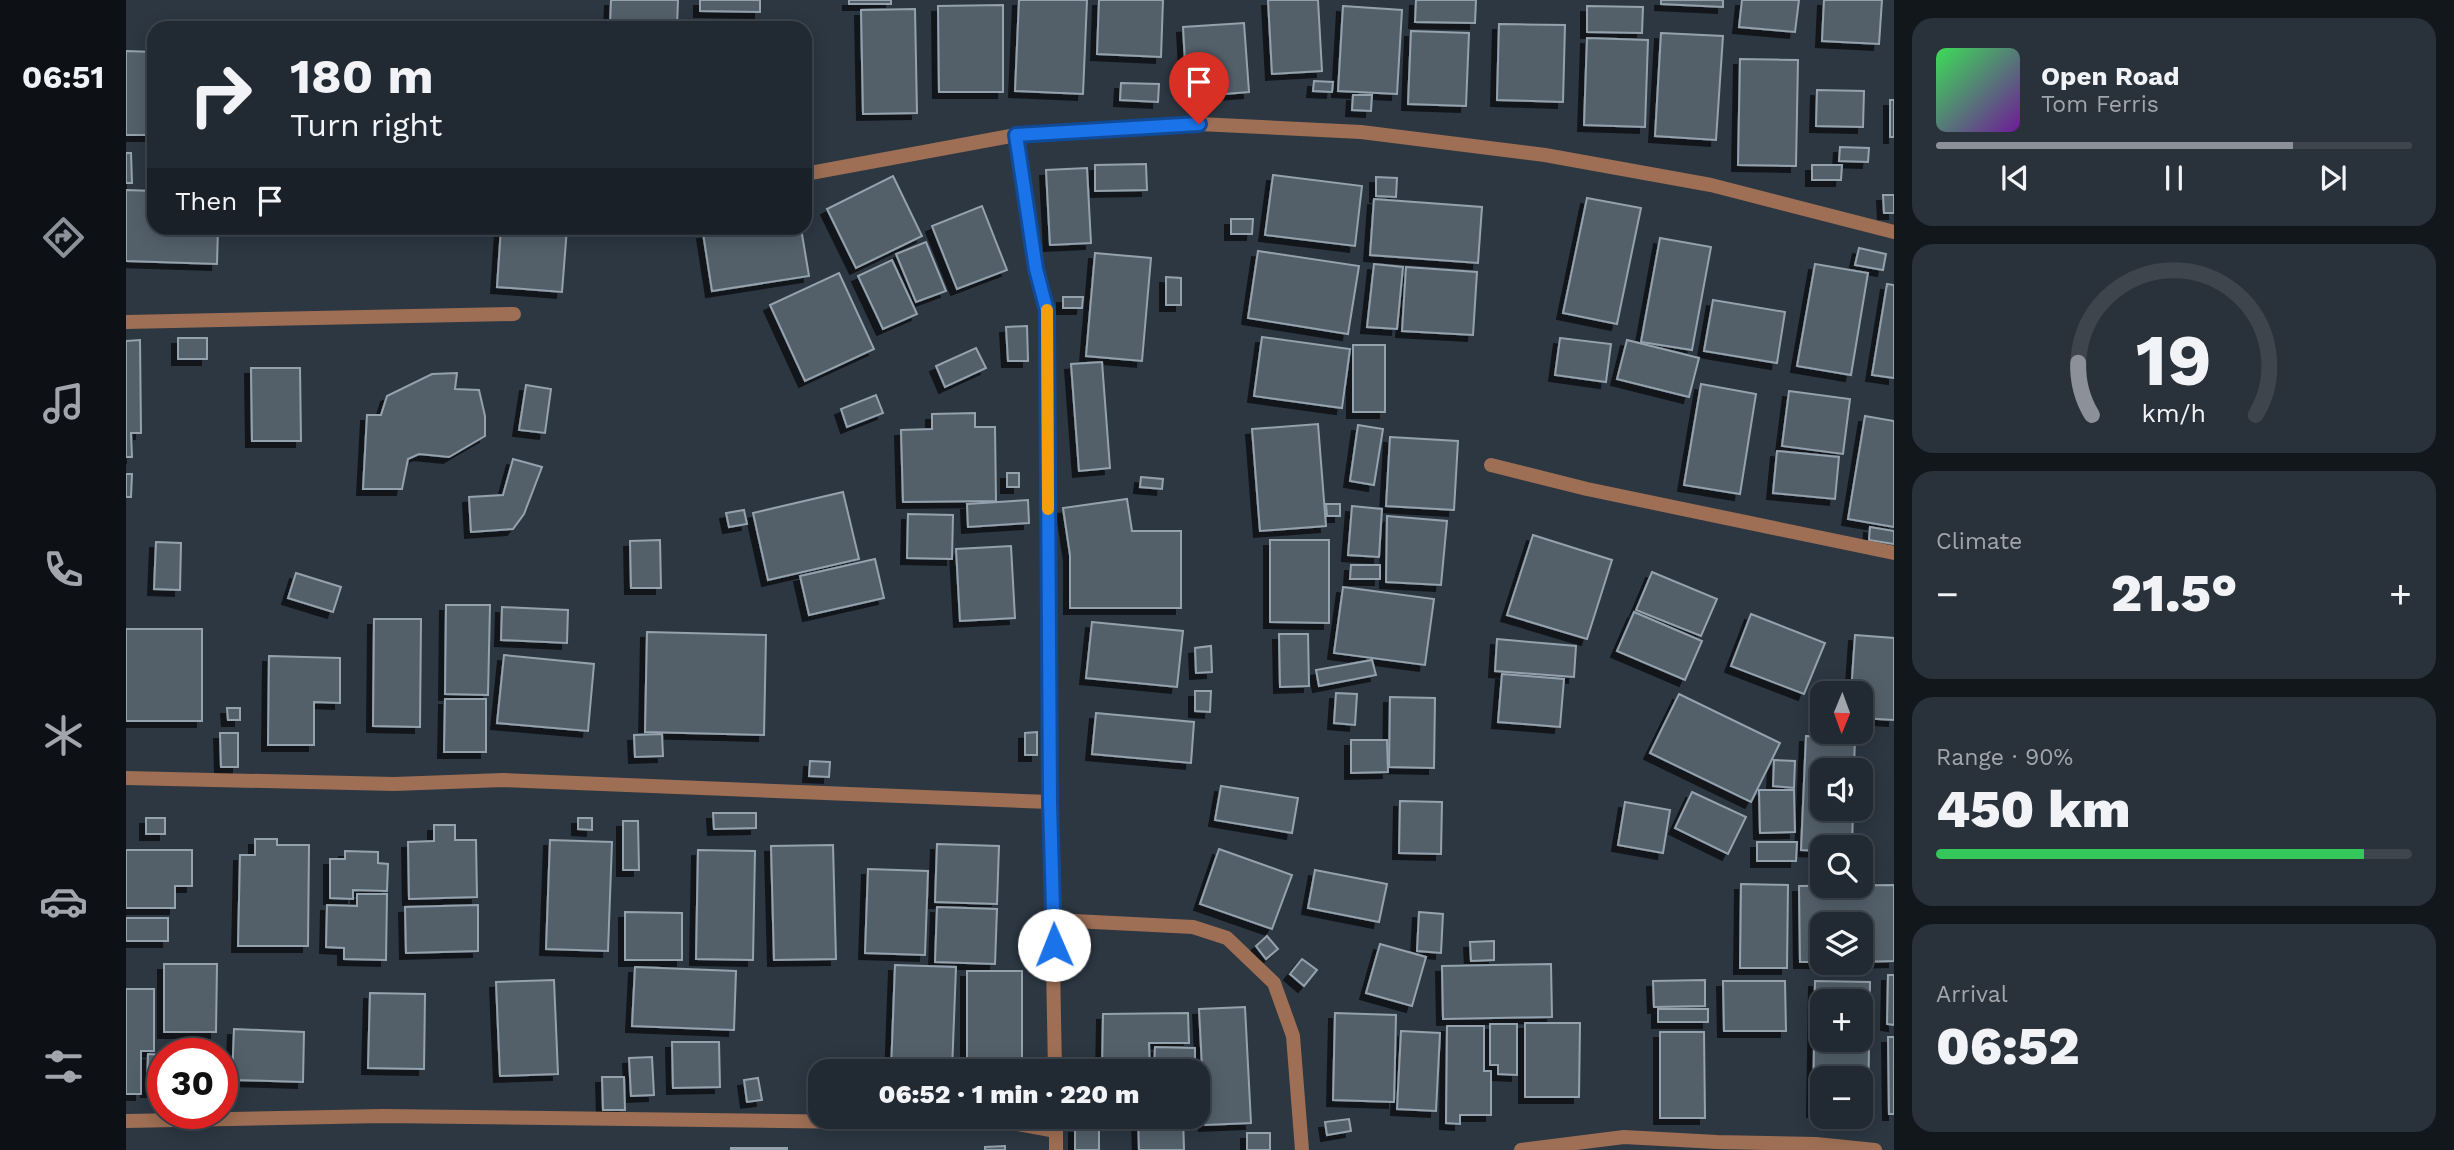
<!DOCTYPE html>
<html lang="en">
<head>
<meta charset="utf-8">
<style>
	:root { --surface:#212932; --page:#29313a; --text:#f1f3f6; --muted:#a2a6ac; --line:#3e454d; --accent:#8c9099 }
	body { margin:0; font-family:"Work Sans",sans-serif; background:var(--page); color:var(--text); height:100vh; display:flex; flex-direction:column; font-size:26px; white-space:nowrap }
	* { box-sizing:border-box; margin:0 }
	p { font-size:23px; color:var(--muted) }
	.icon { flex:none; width:38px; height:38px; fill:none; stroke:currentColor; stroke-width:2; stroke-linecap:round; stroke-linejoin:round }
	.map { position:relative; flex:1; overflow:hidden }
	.panel { display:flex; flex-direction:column; gap:18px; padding:18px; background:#12171c; width:560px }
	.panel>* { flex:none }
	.top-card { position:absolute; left:21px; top:21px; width:665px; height:214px; border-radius:21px; box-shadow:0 4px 18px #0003,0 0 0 2px var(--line); background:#212932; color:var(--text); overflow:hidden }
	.needle { width:46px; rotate:181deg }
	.controls { position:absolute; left:1684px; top:681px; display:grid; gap:14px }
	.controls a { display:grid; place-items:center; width:63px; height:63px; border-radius:14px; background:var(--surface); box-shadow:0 4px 18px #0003,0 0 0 2px var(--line); font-size:35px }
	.speed { position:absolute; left:21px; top:1038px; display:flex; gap:14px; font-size:35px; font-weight:700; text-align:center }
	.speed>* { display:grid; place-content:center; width:91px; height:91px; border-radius:50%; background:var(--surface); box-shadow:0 4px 18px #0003,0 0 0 2px var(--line); line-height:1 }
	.speed .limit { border:10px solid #d22; background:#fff; color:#111 }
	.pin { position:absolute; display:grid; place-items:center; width:60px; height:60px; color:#fff; margin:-72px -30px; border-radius:50% 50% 50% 0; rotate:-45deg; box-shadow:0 0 7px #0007 }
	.pin .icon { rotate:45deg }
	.me { position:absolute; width:77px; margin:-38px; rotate:359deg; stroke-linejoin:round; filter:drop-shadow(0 0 5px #0008) }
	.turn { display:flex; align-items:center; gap:24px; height:147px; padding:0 28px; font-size:32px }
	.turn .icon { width:91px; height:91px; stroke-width:2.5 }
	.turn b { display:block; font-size:49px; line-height:60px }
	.then { display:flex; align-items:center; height:66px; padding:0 28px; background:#0003; gap:14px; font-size:26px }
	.big { font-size:52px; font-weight:800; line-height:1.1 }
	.panel .card { flex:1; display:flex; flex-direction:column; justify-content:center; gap:10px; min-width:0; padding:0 24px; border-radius:21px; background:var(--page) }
	.panel .dial { align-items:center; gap:0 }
	.dial svg { height:182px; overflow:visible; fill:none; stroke:var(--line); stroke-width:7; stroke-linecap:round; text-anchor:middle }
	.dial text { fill:var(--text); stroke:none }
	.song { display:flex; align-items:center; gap:21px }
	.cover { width:84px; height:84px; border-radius:10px; background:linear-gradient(135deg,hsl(130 70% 55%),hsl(280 70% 35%)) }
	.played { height:7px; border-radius:4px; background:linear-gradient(90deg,var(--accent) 75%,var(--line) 75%) }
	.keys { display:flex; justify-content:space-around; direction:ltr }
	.heat { display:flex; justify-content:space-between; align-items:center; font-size:38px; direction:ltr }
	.charge { height:10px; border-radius:5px; background:linear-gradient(90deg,#34c759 90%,var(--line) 0) }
	.trip { position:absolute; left:682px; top:1059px; width:402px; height:70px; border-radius:21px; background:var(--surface); box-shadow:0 4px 18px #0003,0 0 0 2px var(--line); font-weight:800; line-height:70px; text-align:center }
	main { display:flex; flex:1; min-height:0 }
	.tabs { display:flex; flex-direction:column; width:126px; justify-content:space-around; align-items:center; background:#0d1014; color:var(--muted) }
	.tabs .icon { width:49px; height:49px }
	.tabs .on { color:var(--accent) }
	.tabs b { font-size:32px; color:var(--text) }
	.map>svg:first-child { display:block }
	.building { fill:#53606b; stroke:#94a2ae; stroke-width:2; fill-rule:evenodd; filter:url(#shadow) }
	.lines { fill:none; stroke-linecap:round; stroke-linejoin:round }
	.minor { stroke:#9e6f54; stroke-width:14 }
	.route-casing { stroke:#114b97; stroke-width:18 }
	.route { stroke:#1a73e8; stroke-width:12 }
	.slow { stroke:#f59e0b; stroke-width:12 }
</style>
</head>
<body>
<main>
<nav class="tabs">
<b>06:51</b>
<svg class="icon on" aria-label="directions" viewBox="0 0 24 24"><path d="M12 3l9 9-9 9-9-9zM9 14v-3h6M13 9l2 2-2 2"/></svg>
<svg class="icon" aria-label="music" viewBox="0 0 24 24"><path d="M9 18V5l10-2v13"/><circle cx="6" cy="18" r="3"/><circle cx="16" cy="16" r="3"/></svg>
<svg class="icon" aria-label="phone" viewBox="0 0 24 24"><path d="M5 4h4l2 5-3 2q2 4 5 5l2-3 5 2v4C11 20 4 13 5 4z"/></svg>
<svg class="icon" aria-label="climate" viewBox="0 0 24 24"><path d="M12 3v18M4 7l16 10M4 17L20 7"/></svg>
<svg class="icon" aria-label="car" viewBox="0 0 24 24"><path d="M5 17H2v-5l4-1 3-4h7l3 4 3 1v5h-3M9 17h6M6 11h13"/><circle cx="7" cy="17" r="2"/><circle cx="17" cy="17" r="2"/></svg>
<svg class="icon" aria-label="filters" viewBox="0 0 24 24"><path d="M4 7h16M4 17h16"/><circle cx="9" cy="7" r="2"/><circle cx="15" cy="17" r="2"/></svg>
</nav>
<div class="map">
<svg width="1768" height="1150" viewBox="0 0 1768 1150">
	<defs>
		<filter id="shadow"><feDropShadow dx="-6" dy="6" stdDeviation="0" flood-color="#0009"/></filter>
	</defs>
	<rect width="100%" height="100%" fill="#2c3742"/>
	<g class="building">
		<polygon points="485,0 552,0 551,27 484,25"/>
		<polygon points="574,0 634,0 634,12 574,11"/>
		<rect x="723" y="0" width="42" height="4"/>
		<polygon points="893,0 961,0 957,94 889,91"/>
		<polygon points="973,0 1037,0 1035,57 971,54"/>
		<polygon points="1142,0 1192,0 1196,71 1146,74"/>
		<polygon points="1290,0 1350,0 1349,23 1289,22"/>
		<polygon points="1535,0 1597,0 1597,7 1535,4"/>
		<polygon points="1616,0 1673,0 1669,32 1613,27"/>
		<polygon points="1698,0 1756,0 1753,44 1696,41"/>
		<polygon points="877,5 877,92 813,92 812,6"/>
		<polygon points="1217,6 1276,10 1271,94 1212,91"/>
		<polygon points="1461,6 1517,7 1516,33 1461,32"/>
		<polygon points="789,9 791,113 737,114 735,10"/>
		<polygon points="1118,23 1123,92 1061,97 1057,27"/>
		<polygon points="1373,24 1439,25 1437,102 1371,100"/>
		<polygon points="1285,31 1343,33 1340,106 1282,104"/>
		<polygon points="1535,33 1597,36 1590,140 1529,136"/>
		<polygon points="1461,38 1522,40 1519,127 1458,125"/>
		<polygon points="0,51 28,52 28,135 0,135"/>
		<polygon points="1614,59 1672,60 1670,166 1612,165"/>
		<polygon points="1188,81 1207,82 1206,92 1187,91"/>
		<polygon points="995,83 1033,84 1032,102 994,100"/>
		<polygon points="1691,90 1738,91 1737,127 1690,126"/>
		<polygon points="1227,95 1246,95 1245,111 1226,110"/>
		<rect x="1764" y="100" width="4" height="37"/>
		<polygon points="1714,147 1743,148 1742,162 1713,161"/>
		<polygon points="0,153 5,153 6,183 0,183"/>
		<polygon points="1020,164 1021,190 969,191 969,165"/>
		<polygon points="1686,165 1716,165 1715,180 1686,180"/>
		<polygon points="961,168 965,243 924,245 920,170"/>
		<polygon points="1147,175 1236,186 1229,246 1139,235"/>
		<polygon points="767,176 796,236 730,268 701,209"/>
		<polygon points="1250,177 1271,178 1270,197 1250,196"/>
		<polygon points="0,190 28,191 28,228 92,228 91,264 0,261"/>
		<polygon points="1757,195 1768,195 1768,213 1758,213"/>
		<polygon points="1461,198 1515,208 1491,324 1437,313"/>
		<polygon points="1248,199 1356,207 1352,263 1244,255"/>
		<polygon points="856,206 881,270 831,289 806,226"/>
		<polygon points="1105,219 1127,219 1126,234 1105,234"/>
		<polygon points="375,228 441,228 436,292 371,287"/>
		<polygon points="615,228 675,228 683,276 586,291 577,233"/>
		<polygon points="1534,238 1585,247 1566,350 1515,342"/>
		<polygon points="800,242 820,291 790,302 770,254"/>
		<polygon points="1733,248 1760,254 1757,270 1729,265"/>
		<polygon points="1132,251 1233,266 1222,334 1122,318"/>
		<polygon points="969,253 1025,258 1016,361 960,356"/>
		<polygon points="766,260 791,314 757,329 732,276"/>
		<polygon points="1248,264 1277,267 1271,329 1241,327"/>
		<polygon points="1689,264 1742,273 1725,375 1671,366"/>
		<polygon points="1280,267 1351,272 1347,335 1276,331"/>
		<polygon points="713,273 748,349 679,381 644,305"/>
		<polygon points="1040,277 1055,278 1055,305 1040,305"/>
		<polygon points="1761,284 1768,285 1768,378 1746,375"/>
		<polygon points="937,297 957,297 956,308 937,308"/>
		<polygon points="1587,300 1659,312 1651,363 1578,351"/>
		<polygon points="901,326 902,361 882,361 880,327"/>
		<polygon points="1136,337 1224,349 1216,408 1128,396"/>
		<rect x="52" y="338" width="29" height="21"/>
		<polygon points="1434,338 1485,344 1480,382 1429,375"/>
		<polygon points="14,340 15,433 5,433 6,457 0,457 0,341"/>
		<polygon points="1501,340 1573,358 1563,397 1491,379"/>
		<rect x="1227" y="345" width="32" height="67"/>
		<polygon points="850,348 860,368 819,387 810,366"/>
		<polygon points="976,362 984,468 953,471 945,364"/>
		<polygon points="125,368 174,368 175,441 126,441"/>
		<polygon points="331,373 329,389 353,390 359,416 359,436 323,457 293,454 282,459 276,489 237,489 241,415 255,415 261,396 306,374"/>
		<polygon points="1575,384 1630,394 1614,494 1558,485"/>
		<polygon points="400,385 425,389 419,433 393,430"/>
		<polygon points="1663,391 1724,399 1717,454 1656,446"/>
		<polygon points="750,395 757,413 721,427 715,409"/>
		<polygon points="849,413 849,427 869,427 870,501 777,502 775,430 806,429 806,414"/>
		<polygon points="1739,416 1768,421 1768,527 1722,519"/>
		<polygon points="1192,424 1200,526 1134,531 1126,429"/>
		<polygon points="1232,425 1257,429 1248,485 1224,481"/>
		<polygon points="1264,437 1332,441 1328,510 1260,506"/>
		<polygon points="1651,451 1713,457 1709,499 1647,493"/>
		<polygon points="387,459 416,467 398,514 387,529 345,532 343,497 377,495"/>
		<rect x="881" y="473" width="12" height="14"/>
		<polygon points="0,474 6,474 5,497 0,497"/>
		<polygon points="1015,477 1037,479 1036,489 1014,487"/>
		<polygon points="717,492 733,559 642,580 627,513"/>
		<polygon points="1001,499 1006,531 1055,531 1055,608 944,608 944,555 937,508"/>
		<polygon points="902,500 903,523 842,527 841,504"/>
		<polygon points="1200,504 1214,504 1214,516 1201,516"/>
		<polygon points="1226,506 1256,509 1253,557 1222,555"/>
		<polygon points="618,510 621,524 603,527 600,513"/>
		<polygon points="782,514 827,515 826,559 781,558"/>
		<polygon points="1261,516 1321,521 1315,585 1260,582"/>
		<polygon points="1744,527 1768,531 1768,544 1743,540"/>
		<polygon points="1407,535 1486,560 1461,639 1381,615"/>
		<polygon points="534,540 535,588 505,588 504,541"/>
		<polygon points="1144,540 1203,540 1203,623 1144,622"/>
		<polygon points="30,542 55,543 54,590 28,589"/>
		<polygon points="885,546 889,618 834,621 830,549"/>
		<polygon points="749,559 758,598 683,615 674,576"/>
		<polygon points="1225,565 1254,565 1254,579 1224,579"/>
		<polygon points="1526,572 1591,599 1575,636 1510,610"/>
		<polygon points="170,573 215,587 207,612 162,598"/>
		<polygon points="1217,587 1308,599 1299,665 1208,653"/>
		<polygon points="320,605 364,605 362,695 319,694"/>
		<polygon points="376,607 442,610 441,643 375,640"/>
		<polygon points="1508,612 1576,641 1559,680 1491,651"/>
		<polygon points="1625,614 1699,643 1678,694 1605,666"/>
		<polygon points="248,619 295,619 294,727 247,726"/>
		<polygon points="966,622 1057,631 1051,687 960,678"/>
		<rect x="0" y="629" width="76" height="92"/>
		<polygon points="521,632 640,635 638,735 519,732"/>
		<polygon points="1153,634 1182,634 1183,686 1154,687"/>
		<polygon points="1729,635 1768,638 1768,720 1734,718 1734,693 1725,693"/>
		<polygon points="1371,639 1450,646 1448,677 1369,671"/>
		<polygon points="1085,646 1086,672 1070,673 1069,648"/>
		<polygon points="378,655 468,664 462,731 371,723"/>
		<polygon points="143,656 214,658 214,703 188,702 188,745 142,745"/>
		<polygon points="1246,660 1250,675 1193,686 1190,670"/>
		<polygon points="1376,674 1438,679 1434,727 1372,722"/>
		<polygon points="1069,691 1085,691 1084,712 1069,711"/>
		<polygon points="1210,693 1231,694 1229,725 1208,723"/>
		<polygon points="1553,694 1654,743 1625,802 1524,753"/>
		<polygon points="1264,697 1309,698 1308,768 1263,767"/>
		<polygon points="319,699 360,699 360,752 318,752"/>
		<polygon points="101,708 114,708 114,720 102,720"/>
		<polygon points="970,713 1068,722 1065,763 966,754"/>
		<polygon points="911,732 911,755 899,755 899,733"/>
		<polygon points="94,733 112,733 112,767 95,767"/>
		<polygon points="536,734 537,756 509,757 508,735"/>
		<polygon points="1680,736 1729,737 1728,770 1696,770 1696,808 1734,808 1734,796 1744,796 1743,813 1727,812 1726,847 1696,847 1696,851 1675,850"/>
		<polygon points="1225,740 1261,740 1262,772 1225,773"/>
		<polygon points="1648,760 1669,761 1668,788 1647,786"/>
		<polygon points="684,761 704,762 703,777 683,776"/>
		<polygon points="1095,786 1172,798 1166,833 1089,820"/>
		<polygon points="1633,790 1668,790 1669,832 1634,833"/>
		<polygon points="1566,792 1620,817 1602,854 1549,828"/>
		<polygon points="1274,801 1316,802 1315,854 1273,853"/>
		<polygon points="1499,802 1544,810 1537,853 1492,845"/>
		<polygon points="587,813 630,813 630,828 588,829"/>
		<rect x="20" y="818" width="19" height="16"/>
		<polygon points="452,818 466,818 466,830 452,829"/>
		<polygon points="497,821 512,821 513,870 497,870"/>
		<polygon points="308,825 329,825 329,840 350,840 351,897 283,899 282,842 308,841"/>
		<polygon points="129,839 151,839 151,845 183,845 182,946 112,946 114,855 129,855"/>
		<polygon points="424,840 486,842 482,951 420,949"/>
		<polygon points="1631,842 1671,842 1670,861 1631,861"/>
		<polygon points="811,844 873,846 871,904 809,902"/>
		<polygon points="707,845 710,959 648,960 645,846"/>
		<polygon points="1093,849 1166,875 1146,929 1074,904"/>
		<polygon points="0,850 66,850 66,886 49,886 49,908 0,908"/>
		<polygon points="572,850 629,851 627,960 570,959"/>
		<polygon points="219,851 252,852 252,863 262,864 261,891 227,890 227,899 204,898 204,859 219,859"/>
		<polygon points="742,869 802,871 799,955 739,953"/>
		<polygon points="1189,870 1261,884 1253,922 1182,908"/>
		<polygon points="1615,884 1662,885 1661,968 1614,968"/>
		<polygon points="1768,885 1768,961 1734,962 1734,924 1696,924 1696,962 1674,962 1673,886"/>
		<polygon points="231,894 261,894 260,960 218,959 218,948 200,947 201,905 231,906"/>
		<polygon points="352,905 352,951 280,953 279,907"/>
		<polygon points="811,907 871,909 869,964 809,962"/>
		<polygon points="499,912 556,913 556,960 499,960"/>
		<polygon points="1293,912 1317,914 1315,953 1291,951"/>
		<rect x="0" y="918" width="42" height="23"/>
		<polygon points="1141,936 1152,949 1140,959 1130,946"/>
		<polygon points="1368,941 1368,960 1345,961 1344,942"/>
		<polygon points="1254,944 1300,957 1286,1006 1240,993"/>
		<polygon points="1176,959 1191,970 1178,986 1164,974"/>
		<polygon points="38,964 91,964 90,1032 38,1032"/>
		<polygon points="1425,964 1426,1017 1317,1019 1316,966"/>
		<polygon points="769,965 830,967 826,1071 765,1071"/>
		<polygon points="509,967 610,971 608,1030 506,1026"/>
		<rect x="841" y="971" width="55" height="100"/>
		<polygon points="1762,975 1768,975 1768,1025 1761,1024"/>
		<polygon points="428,980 432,1074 374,1076 370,982"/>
		<polygon points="1579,980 1579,1006 1528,1007 1527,981"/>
		<polygon points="1597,981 1659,981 1660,1031 1598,1031"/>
		<path d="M 1689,981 L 1744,982 L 1742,1112 L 1734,1112 L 1734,1078 L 1696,1078 L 1696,1111 L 1687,1111 ZM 1696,1001 L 1734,1001 L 1734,1040 L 1696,1040 Z"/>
		<polygon points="0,989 28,989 28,1051 15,1051 15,1094 0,1094"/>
		<polygon points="244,993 299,994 298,1069 242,1068"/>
		<polygon points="1119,1007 1125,1123 1079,1125 1073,1009"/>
		<rect x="1532" y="1009" width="50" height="13"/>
		<polygon points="1062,1013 1063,1043 1023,1043 1024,1071 976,1071 977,1014"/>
		<polygon points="1209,1013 1270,1015 1268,1102 1207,1100"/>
		<polygon points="1399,1023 1454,1023 1453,1097 1399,1097"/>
		<polygon points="1364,1024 1391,1024 1391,1075 1372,1074 1372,1065 1364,1065"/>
		<polygon points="1321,1026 1358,1026 1358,1071 1365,1071 1365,1115 1334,1115 1334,1124 1320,1123"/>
		<polygon points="108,1029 178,1032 177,1082 106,1080"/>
		<polygon points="1275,1031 1314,1033 1310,1111 1271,1109"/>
		<polygon points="1534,1032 1578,1032 1579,1118 1534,1118"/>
		<polygon points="1762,1037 1768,1037 1768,1114 1763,1114"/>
		<polygon points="546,1042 593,1042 594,1087 547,1088"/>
		<polygon points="1029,1047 1069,1048 1069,1071 1028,1071"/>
		<polygon points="22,1054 37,1055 37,1091 21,1091"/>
		<polygon points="526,1057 528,1095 505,1096 503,1058"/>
		<polygon points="476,1077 498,1077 499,1110 477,1110"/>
		<polygon points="632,1078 636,1100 621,1102 618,1080"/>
		<polygon points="1012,1116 1057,1116 1058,1150 1013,1150"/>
		<polygon points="1223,1119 1225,1131 1201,1135 1199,1122"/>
		<rect x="949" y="1127" width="24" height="23"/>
		<rect x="1121" y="1133" width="23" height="17"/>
		<polygon points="879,1146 879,1150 859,1150 859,1147"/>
		<rect x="605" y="1148" width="56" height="2"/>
	</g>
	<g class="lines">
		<g class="minor">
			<polyline points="890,135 910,269 921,311 924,802 929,1071"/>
			<polyline points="679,174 890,135 1073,124 1235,132 1419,155 1585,185 1768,232"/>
			<polyline points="0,322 388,314"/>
			<polyline points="1365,465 1461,489 1768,553"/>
			<polyline points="0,778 268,784 377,780 924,802"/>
			<polyline points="928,920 1067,927 1101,938 1148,983 1167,1036 1176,1150"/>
			<polyline points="930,1116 930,1131"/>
			<polyline points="0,1121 257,1116 892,1124 930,1131 930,1150"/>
			<polyline points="1395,1150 1498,1137 1591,1142 1690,1144 1749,1150"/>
		</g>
	</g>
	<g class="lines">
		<defs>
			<polyline id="route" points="928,945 924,802 921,311 910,269 890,135 1073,124"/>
		</defs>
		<use href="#route" class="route-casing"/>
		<use href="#route" class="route"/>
		<polyline class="slow" points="921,310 922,509"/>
	</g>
</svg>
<div class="controls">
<a><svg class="needle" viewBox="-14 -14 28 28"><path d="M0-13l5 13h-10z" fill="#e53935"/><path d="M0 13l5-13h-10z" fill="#a2a6ac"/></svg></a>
<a><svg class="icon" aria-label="sound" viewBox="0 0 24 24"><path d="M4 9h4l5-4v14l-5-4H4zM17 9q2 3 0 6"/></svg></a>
<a><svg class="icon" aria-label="search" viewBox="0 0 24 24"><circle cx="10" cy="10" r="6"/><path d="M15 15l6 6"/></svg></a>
<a><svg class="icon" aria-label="layers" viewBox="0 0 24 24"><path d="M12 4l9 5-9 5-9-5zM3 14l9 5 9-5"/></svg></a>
<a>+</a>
<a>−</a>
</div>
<div class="speed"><div class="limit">30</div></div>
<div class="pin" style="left:1073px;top:124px;background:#d93025"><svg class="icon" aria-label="arrive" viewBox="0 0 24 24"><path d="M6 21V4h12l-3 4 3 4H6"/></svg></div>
<svg class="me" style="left:928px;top:945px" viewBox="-20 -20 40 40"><circle r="19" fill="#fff"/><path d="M0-13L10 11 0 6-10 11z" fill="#1a73e8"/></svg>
<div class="trip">06:52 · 1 min · 220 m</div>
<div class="top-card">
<div class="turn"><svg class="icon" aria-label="right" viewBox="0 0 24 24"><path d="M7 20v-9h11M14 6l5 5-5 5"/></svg><div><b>180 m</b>Turn right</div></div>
<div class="then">Then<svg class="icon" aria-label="arrive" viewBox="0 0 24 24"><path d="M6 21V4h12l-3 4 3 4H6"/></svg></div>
</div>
</div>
<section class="panel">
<div class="card">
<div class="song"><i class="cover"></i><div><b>Open Road</b><p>Tom Ferris</p></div></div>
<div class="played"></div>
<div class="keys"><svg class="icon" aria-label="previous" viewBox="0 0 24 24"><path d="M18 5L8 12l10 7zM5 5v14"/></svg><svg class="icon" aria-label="pause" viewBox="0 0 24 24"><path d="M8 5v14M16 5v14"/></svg><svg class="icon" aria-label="next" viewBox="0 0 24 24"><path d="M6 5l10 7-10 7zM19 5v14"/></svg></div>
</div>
<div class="card dial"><svg viewBox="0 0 100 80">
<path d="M14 69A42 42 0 1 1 86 69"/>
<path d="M14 69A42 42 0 0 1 8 46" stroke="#8c9099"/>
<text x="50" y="56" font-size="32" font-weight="700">19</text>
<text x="50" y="72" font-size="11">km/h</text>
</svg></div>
<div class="card"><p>Climate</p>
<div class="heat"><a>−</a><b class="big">21.5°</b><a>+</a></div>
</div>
<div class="card"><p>Range · 90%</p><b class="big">450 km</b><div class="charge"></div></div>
<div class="card"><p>Arrival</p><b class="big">06:52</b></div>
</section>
</main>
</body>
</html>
